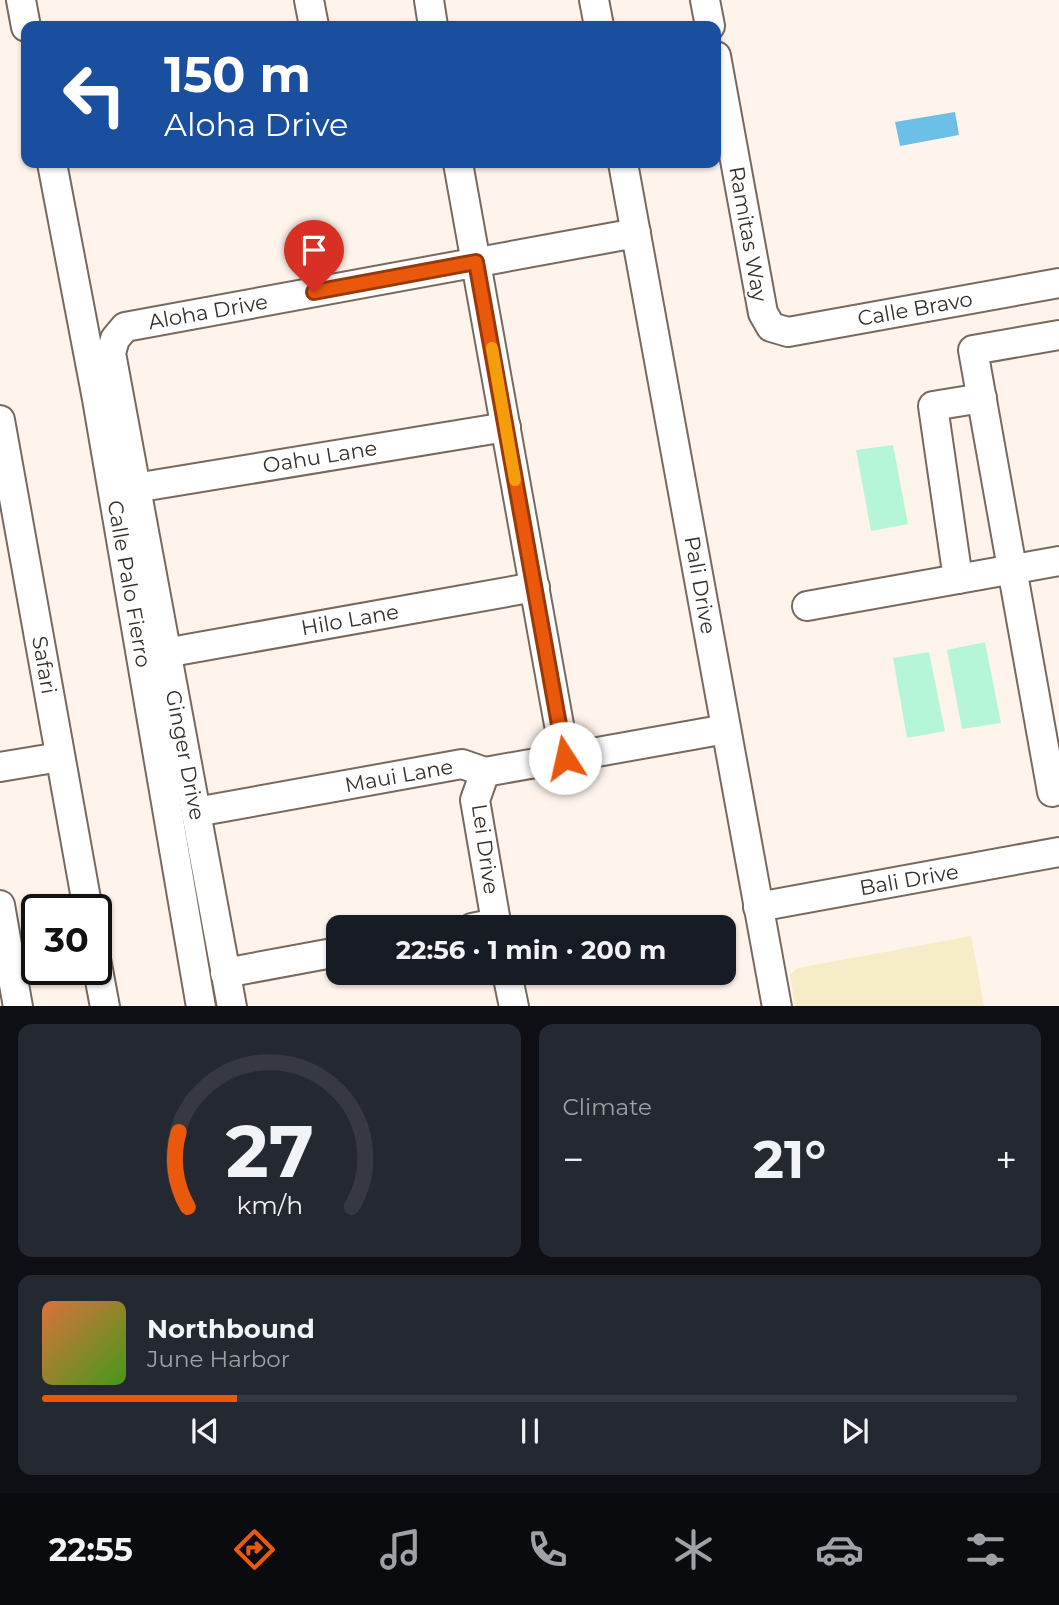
<!DOCTYPE html>
<html lang="en">
<head>
<meta charset="utf-8">
<style>
	:root { --surface:#171b24; --page:#242831; --text:#f1f3f6; --muted:#9ea1a6; --line:#363941; --accent:#ea580c }
	body { margin:0; font-family:Montserrat,sans-serif; background:var(--page); color:var(--text); height:100vh; display:flex; flex-direction:column; font-size:26px; white-space:nowrap }
	* { box-sizing:border-box; margin:0 }
	p { font-size:23px; color:var(--muted) }
	.icon { flex:none; width:38px; height:38px; fill:none; stroke:currentColor; stroke-width:2; stroke-linecap:round; stroke-linejoin:round }
	.map { position:relative; height:1006px; overflow:hidden }
	.sheet { display:flex; flex-direction:column; gap:18px; padding:18px; background:#0d0f14; flex:1 }
	.sheet>* { flex:none }
	.top-card { position:absolute; left:21px; top:21px; width:700px; height:147px; border-radius:14px; box-shadow:0 2px 5px #0004; background:#1a4fa0; color:#fff; overflow:hidden }
	.speed { position:absolute; left:21px; top:894px; display:flex; gap:14px; font-size:35px; font-weight:700; text-align:center }
	.speed>* { display:grid; place-content:center; width:91px; height:91px; border-radius:50%; background:var(--surface); box-shadow:0 2px 5px #0004; line-height:1 }
	.speed .limit { border:4px solid #111; border-radius:10px; background:#fff; color:#111 }
	.pin { position:absolute; display:grid; place-items:center; width:60px; height:60px; color:#fff; margin:-72px -30px; border-radius:50% 50% 50% 0; rotate:-45deg; box-shadow:0 0 7px #0007 }
	.pin .icon { rotate:45deg }
	.me { position:absolute; width:77px; margin:-38px; rotate:350deg; stroke-linejoin:round; filter:drop-shadow(0 0 5px #0008) }
	.turn { display:flex; align-items:center; gap:24px; height:147px; padding:0 28px; font-size:32px }
	.turn .icon { width:91px; height:91px; stroke-width:2.5 }
	.turn b { display:block; font-size:49px; line-height:60px }
	.big { font-size:52px; font-weight:700; line-height:1.1 }
	.sheet .widget { flex:1; display:flex; flex-direction:column; justify-content:center; gap:10px; min-width:0; padding:0 24px; border-radius:14px; background:var(--page) }
	.sheet .dial { align-items:center; gap:0 }
	.dial svg { height:182px; overflow:visible; fill:none; stroke:var(--line); stroke-width:7; stroke-linecap:round; text-anchor:middle }
	.dial text { fill:var(--text); stroke:none }
	.song { display:flex; align-items:center; gap:21px }
	.cover { width:84px; height:84px; border-radius:10px; background:linear-gradient(135deg,hsl(20 70% 55%),hsl(100 70% 35%)) }
	.played { height:7px; border-radius:4px; background:linear-gradient(90deg,var(--accent) 20%,var(--line) 20%) }
	.keys { display:flex; justify-content:space-around; direction:ltr }
	.heat { display:flex; justify-content:space-between; align-items:center; font-size:38px; direction:ltr }
	.sheet .tiles { flex:1; display:grid; gap:18px; grid-template-columns:1fr 1fr }
	.widget:last-child { grid-column:span 2 }
	.trip { position:absolute; left:326px; top:915px; width:410px; height:70px; border-radius:14px; background:var(--surface); box-shadow:0 2px 5px #0004; font-weight:700; line-height:70px; text-align:center }
	.dock { display:flex; height:112px; justify-content:space-around; align-items:center; background:#090b0e; color:var(--muted) }
	.dock .icon { width:49px; height:49px }
	.dock .current { color:var(--accent) }
	.dock b { font-size:32px; color:var(--text) }
	.map>svg:first-child { display:block }
	.green { fill:#b6f6d8 }
	.sand { fill:#f6ecc7 }
	.water { fill:#6cbfe7 }
	.lines { fill:none; stroke-linecap:round; stroke-linejoin:round }
	.minor-casing { stroke:#77695d; stroke-width:32 }
	.minor { stroke:#fff; stroke-width:28 }
	.route-casing { stroke:#983908; stroke-width:18 }
	.route { stroke:#ea580c; stroke-width:12 }
	.slow { stroke:#f59e0b; stroke-width:12 }
	.labels { text-anchor:middle; stroke-width:5; stroke-linejoin:round; paint-order:stroke }
	.street-label { font-size:21px; fill:#362f2a; stroke:#fff }
</style>
</head>
<body>
<div class="map">
<svg width="1059" height="1007" viewBox="0 0 1059 1007">
	<rect width="100%" height="100%" fill="#fef4ec"/>
	<g class="green">
		<polygon points="893,445 908,524 871,531 856,450"/>
		<polygon points="985,642 1001,723 962,729 947,650"/>
		<polygon points="929,652 945,731 907,738 893,658"/>
	</g>
	<polygon class="sand" points="971,936 984,1006 795,1006 790,975 798,968"/>
	<polygon class="water" points="955,112 959,135 900,146 895,122"/>
	<g class="lines">
		<defs>
			<g id="minor">
				<polyline points="21,0 26,27"/>
				<polyline points="309,0 314,26"/>
				<polyline points="429,0 433,26"/>
				<polyline points="594,0 599,26"/>
				<polyline points="705,0 710,26"/>
				<polyline points="716,56 763,313 771,327 788,332 1059,283"/>
				<polyline points="52,163 97,399 201,1007"/>
				<polyline points="458,163 565,758"/>
				<polyline points="623,163 777,1007"/>
				<polyline points="0,420 88,910"/>
				<polyline points="135,488 506,427"/>
				<polyline points="958,579 933,406 982,398"/>
				<polyline points="807,606 1059,561"/>
				<polyline points="165,653 535,587"/>
				<polyline points="0,767 60,757"/>
				<polyline points="485,772 475,800 497,928"/>
				<polyline points="1052,792 973,350 1059,335"/>
				<polyline points="196,812 462,764 485,772 726,729"/>
				<polyline points="0,905 18,1007"/>
				<polyline points="758,907 1059,852"/>
				<polyline points="472,928 496,923"/>
				<polyline points="96,959 105,1007"/>
				<polyline points="225,973 338,952"/>
				<polyline points="507,973 514,1007"/>
				<polyline points="232,1007 111,353 115,339 125,327 636,233"/>
			</g>
		</defs>
		<use href="#minor" class="minor-casing"/>
		<use href="#minor" class="minor"/>
	</g>
	<g class="lines">
		<defs>
			<polyline id="route" points="314,292 476,262 565,758"/>
		</defs>
		<use href="#route" class="route-casing"/>
		<use href="#route" class="route"/>
		<polyline class="slow" points="492,348 515,480"/>
	</g>
	<g class="labels">
		<g class="street-label">
			<text transform="translate(748 234) rotate(80)" y="7">Ramitas Way</text>
			<text transform="translate(915 309) rotate(-10)" y="7">Calle Bravo</text>
			<text transform="translate(208 312) rotate(-10)" y="7">Aloha Drive</text>
			<text transform="translate(320 457) rotate(-9)" y="7">Oahu Lane</text>
			<text transform="translate(129 584) rotate(80)" y="7">Calle Palo Fierro</text>
			<text transform="translate(700 585) rotate(80)" y="7">Pali Drive</text>
			<text transform="translate(350 620) rotate(-10)" y="7">Hilo Lane</text>
			<text transform="translate(44 665) rotate(80)" y="7">Safari</text>
			<text transform="translate(185 755) rotate(79)" y="7">Ginger Drive</text>
			<text transform="translate(399 776) rotate(-10)" y="7">Maui Lane</text>
			<text transform="translate(485 849) rotate(82)" y="7">Lei Drive</text>
			<text transform="translate(909 880) rotate(-10)" y="7">Bali Drive</text>
		</g>
	</g>
</svg>
<div class="speed"><div class="limit">30</div></div>
<div class="pin" style="left:314px;top:292px;background:#d93025"><svg class="icon" aria-label="arrive" viewBox="0 0 24 24"><path d="M6 21V4h12l-3 4 3 4H6"/></svg></div>
<svg class="me" style="left:565px;top:758px" viewBox="-20 -20 40 40"><circle r="19" fill="#fff"/><path d="M0-13L10 11 0 6-10 11z" fill="#ea580c"/></svg>
<div class="trip">22:56 · 1 min · 200 m</div>
<div class="top-card">
<div class="turn"><svg class="icon" aria-label="left" viewBox="0 0 24 24"><path d="M17 20v-9H6M10 6l-5 5 5 5"/></svg><div><b>150 m</b>Aloha Drive</div></div>
</div>
</div>
<section class="sheet">
<div class="tiles">
<div class="widget dial"><svg viewBox="0 0 100 80">
<path d="M14 69A42 42 0 1 1 86 69"/>
<path d="M14 69A42 42 0 0 1 10 36" stroke="#ea580c"/>
<text x="50" y="56" font-size="32" font-weight="700">27</text>
<text x="50" y="72" font-size="11">km/h</text>
</svg></div>
<div class="widget"><p>Climate</p>
<div class="heat"><a>−</a><b class="big">21°</b><a>+</a></div>
</div>
<div class="widget">
<div class="song"><i class="cover"></i><div><b>Northbound</b><p>June Harbor</p></div></div>
<div class="played"></div>
<div class="keys"><svg class="icon" aria-label="previous" viewBox="0 0 24 24"><path d="M18 5L8 12l10 7zM5 5v14"/></svg><svg class="icon" aria-label="pause" viewBox="0 0 24 24"><path d="M8 5v14M16 5v14"/></svg><svg class="icon" aria-label="next" viewBox="0 0 24 24"><path d="M6 5l10 7-10 7zM19 5v14"/></svg></div>
</div>
</div>
</section>
<nav class="dock">
<b>22:55</b>
<svg class="icon current" aria-label="directions" viewBox="0 0 24 24"><path d="M12 3l9 9-9 9-9-9zM9 14v-3h6M13 9l2 2-2 2"/></svg>
<svg class="icon" aria-label="music" viewBox="0 0 24 24"><path d="M9 18V5l10-2v13"/><circle cx="6" cy="18" r="3"/><circle cx="16" cy="16" r="3"/></svg>
<svg class="icon" aria-label="phone" viewBox="0 0 24 24"><path d="M5 4h4l2 5-3 2q2 4 5 5l2-3 5 2v4C11 20 4 13 5 4z"/></svg>
<svg class="icon" aria-label="climate" viewBox="0 0 24 24"><path d="M12 3v18M4 7l16 10M4 17L20 7"/></svg>
<svg class="icon" aria-label="car" viewBox="0 0 24 24"><path d="M5 17H2v-5l4-1 3-4h7l3 4 3 1v5h-3M9 17h6M6 11h13"/><circle cx="7" cy="17" r="2"/><circle cx="17" cy="17" r="2"/></svg>
<svg class="icon" aria-label="filters" viewBox="0 0 24 24"><path d="M4 7h16M4 17h16"/><circle cx="9" cy="7" r="2"/><circle cx="15" cy="17" r="2"/></svg>
</nav>
</body>
</html>
